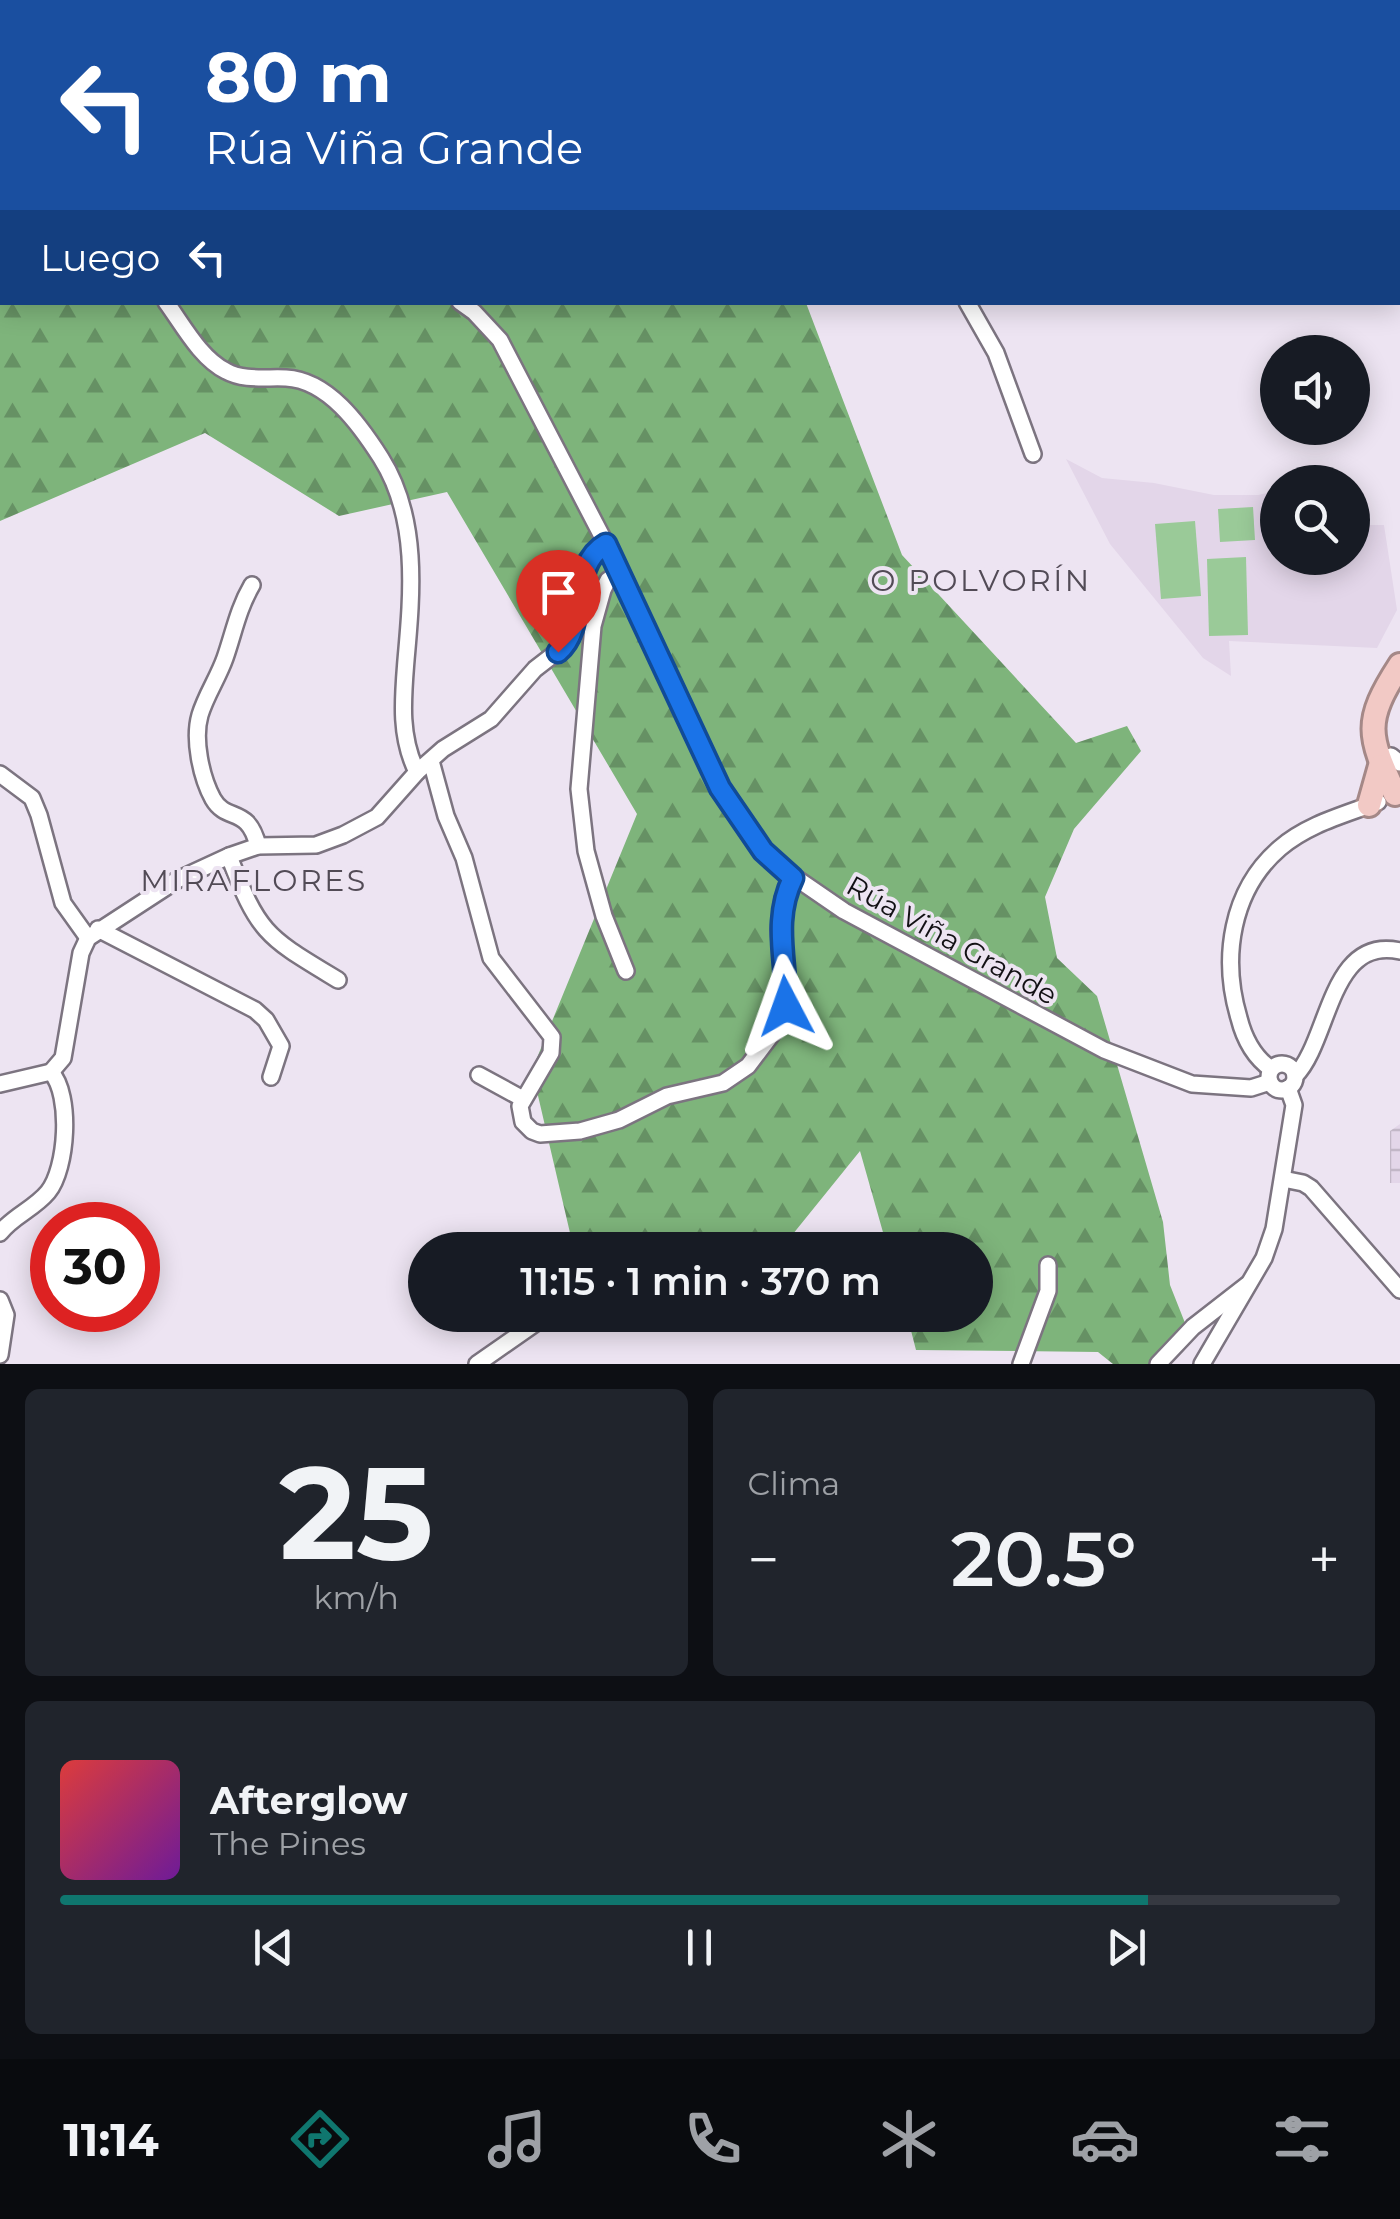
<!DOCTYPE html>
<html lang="es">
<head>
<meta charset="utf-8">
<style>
	:root { --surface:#171b24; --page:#20242c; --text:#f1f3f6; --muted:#9ea1a6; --line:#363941; --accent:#0f766e }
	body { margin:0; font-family:Montserrat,sans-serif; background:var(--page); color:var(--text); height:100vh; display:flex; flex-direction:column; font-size:38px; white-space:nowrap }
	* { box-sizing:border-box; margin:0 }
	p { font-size:32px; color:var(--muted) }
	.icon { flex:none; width:55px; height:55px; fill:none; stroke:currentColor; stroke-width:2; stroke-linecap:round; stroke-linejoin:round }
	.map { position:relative; height:1364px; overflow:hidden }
	.details { display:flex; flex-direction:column; gap:25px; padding:25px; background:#0d0f14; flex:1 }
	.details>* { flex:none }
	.banner { position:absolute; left:0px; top:0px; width:1400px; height:305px; box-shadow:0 5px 25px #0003; background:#1a4fa0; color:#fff; overflow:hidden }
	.tools { position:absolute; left:1260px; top:335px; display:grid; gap:20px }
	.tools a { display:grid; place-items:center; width:110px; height:110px; border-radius:50%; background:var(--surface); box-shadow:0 5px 25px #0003; font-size:50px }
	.speed { position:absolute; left:30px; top:1202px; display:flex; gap:20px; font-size:50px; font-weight:700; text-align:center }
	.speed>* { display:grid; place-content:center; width:130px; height:130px; border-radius:50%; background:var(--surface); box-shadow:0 5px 25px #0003; line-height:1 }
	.speed .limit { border:15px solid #d22; background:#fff; color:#111 }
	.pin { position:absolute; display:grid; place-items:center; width:85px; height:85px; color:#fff; margin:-102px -42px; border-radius:50% 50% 50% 0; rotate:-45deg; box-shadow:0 0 10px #0007 }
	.pin .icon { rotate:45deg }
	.me { position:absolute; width:110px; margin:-55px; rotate:356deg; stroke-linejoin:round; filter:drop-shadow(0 0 8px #0008) }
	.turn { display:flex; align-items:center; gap:35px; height:210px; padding:0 40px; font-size:45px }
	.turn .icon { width:130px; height:130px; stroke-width:2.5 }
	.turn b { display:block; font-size:70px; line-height:85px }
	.then { display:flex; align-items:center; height:95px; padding:0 40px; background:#0003; gap:20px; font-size:38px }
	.big { font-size:75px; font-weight:600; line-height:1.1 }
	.details .tile { flex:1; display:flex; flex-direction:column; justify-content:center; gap:15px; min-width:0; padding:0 35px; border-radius:15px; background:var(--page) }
	.details .dial { align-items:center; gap:0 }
	.dial b { font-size:130px; line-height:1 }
	.song { display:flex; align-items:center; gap:30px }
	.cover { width:120px; height:120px; border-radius:15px; background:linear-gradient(135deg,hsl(0 70% 55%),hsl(280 70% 35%)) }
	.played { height:10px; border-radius:5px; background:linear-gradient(90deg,var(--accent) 85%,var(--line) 85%) }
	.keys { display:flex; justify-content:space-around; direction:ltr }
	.heat { display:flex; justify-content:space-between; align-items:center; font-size:55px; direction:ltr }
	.details .tiles { flex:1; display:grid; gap:25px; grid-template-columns:1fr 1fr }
	.tile:last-child { grid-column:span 2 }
	.trip { position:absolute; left:408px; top:1232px; width:585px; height:100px; border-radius:50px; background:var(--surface); box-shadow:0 5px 25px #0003; font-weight:600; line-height:100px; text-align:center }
	.dock { display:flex; height:160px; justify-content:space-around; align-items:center; background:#090b0e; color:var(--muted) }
	.dock .icon { width:70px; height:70px }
	.dock .current { color:var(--accent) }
	.dock b { font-size:45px; color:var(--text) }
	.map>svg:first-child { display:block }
	.built { fill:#e3d6e9 }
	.industrial { fill:url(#industrial-grid) }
	.forest { fill:url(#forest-firs) }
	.pitch { fill:#9aca98 }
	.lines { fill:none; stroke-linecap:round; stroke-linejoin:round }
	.minor-casing { stroke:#7c7480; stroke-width:20 }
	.highway-casing { stroke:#a48887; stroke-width:28 }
	.minor { stroke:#fff; stroke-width:15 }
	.highway { stroke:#f2c9c5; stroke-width:22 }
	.route-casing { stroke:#114b97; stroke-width:25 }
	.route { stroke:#1a73e8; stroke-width:18 }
	.labels { text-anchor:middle; stroke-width:8; stroke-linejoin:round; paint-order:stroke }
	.street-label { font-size:28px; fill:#121014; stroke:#ede4f2 }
	.neighbourhood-label { font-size:30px; letter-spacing:2.5px; fill:#524b56; stroke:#ede4f2 }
</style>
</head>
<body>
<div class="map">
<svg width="1400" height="1364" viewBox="0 0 1400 1364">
	<defs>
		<pattern id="industrial-grid" width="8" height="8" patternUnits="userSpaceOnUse" patternTransform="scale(2.5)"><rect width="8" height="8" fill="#e3d6e9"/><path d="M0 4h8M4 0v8" fill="none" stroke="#c2b7c7"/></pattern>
		<pattern id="forest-firs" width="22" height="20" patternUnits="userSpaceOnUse" patternTransform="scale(2.5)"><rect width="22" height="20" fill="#7eb47b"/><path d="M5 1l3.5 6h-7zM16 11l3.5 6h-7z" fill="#669164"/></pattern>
	</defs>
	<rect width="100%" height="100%" fill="#ede4f2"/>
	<polygon class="built" points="1066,459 1102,478 1154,483 1214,495 1258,495 1277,491 1278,558 1352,558 1353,525 1384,525 1397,610 1377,648 1229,641 1231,676 1203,658 1110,544"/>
	<g class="industrial">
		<polygon points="1035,0 1308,0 1309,2 1034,2"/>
		<polygon points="1400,1124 1400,1183 1390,1183 1390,1131"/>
	</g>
	<g class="forest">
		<polygon points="0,0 334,2 2,2 2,302 806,303 902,555 1076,743 1127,726 1141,751 1074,829 1045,897 1057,958 1097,996 1163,1222 1170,1285 1187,1328 1157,1352 1152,1364 1113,1364 1098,1352 916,1350 907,1315 975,1315 975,1250 888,1250 860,1151 780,1250 574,1250 532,1070 637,814 447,492 339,516 205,433 0,521"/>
		<polygon points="670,1315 727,1315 715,1330"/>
	</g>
	<g class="pitch">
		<polygon points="1253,507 1255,540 1220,542 1218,509"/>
		<polygon points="1195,521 1201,596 1161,599 1155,524"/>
		<polygon points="1246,557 1248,635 1209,636 1207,559"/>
	</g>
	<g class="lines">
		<defs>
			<g id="minor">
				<polyline points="684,0 687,2"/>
				<polyline points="0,264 2,264"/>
				<path d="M 166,302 C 183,325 200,358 226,371 C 244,381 266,377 286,378 C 328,380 360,425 381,458 C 419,518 412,593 406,660 C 403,698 399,736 417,772"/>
				<polyline points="460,302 474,312 500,340 606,544 707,763 736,815 777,865 844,911 1104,1050 1192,1084 1251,1088 1270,1082"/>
				<polyline points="967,302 996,353 1033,454"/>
				<polyline points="619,573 608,580 603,590 593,626 579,789 586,851 604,916 626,971"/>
				<path d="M 252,585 C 238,609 234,632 225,658 C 218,678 206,695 200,715 C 193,739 201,777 213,799 C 227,823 248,805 258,846"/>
				<polyline points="1391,756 1400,763"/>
				<polyline points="431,761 446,816 464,858 491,958 552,1037 551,1053 520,1106 523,1122 532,1131 540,1134 580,1131 619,1120 667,1096 723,1083 748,1066 779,1025 786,1006 779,930 783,899 793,878"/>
				<polyline points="0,774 32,798 39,815 63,903 88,938"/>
				<path d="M 229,856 C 259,935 267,937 338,980"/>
				<polyline points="98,929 255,1010 266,1020 281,1046 271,1077"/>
				<circle cx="1282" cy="1077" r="13"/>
				<path d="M 1271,1069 C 1254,1057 1244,1038 1239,1018 C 1221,958 1231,890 1280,848 C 1308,824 1344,815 1378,802"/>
				<polyline points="51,1072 63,1058 81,953 88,938 177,880 229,856 258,846 316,845 343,835 377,817 417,772 443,749 491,719 535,669 566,645 571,637 581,586 594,552 606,544"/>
				<polyline points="479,1075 523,1099"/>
				<path d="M 1295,1076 C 1330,1041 1329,935 1400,951"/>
				<polyline points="0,1084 51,1072"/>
				<polyline points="1283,1179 1303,1183 1311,1188 1400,1290"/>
				<path d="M 0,1233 C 13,1216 34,1209 48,1192 C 67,1169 72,1095 51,1072"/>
				<polyline points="0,1300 6,1315 0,1355"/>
				<polyline points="477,1364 547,1315"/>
				<polyline points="1021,1364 1048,1291 1048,1265"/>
				<polyline points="1158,1364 1193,1327 1247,1285"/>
				<polyline points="1202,1364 1264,1258 1274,1229 1294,1105 1288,1088"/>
			</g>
			<g id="highway">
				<polyline points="1334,0 1336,2"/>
				<polyline points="1365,0 1367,2"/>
				<polyline points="1398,45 1400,48"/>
				<polyline points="1398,73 1400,78"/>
				<polyline points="1398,115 1400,122"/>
				<path d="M 1395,794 C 1368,735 1363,722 1400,665"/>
				<polyline points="1369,805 1380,766"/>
			</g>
		</defs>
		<use href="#minor" class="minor-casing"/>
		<use href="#highway" class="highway-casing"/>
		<use href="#minor" class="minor"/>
		<use href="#highway" class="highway"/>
	</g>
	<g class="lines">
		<defs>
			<path id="route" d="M 558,652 C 589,626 568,565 606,544 L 720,788 L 763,851 L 793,878 C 772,921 787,961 786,1006"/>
		</defs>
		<use href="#route" class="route-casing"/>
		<use href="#route" class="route"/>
	</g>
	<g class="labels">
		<g class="street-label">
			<text transform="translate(952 940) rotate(29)" y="10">Rúa Viña Grande</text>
		</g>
		<g class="neighbourhood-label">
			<text x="981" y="591">O POLVORÍN</text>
			<text x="254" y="891">MIRAFLORES</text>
		</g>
	</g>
</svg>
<div class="tools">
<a><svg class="icon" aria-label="sound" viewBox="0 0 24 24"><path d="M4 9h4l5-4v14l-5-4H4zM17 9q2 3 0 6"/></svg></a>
<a><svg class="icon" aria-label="search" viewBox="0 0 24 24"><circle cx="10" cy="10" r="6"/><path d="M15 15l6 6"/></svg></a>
</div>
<div class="speed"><div class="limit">30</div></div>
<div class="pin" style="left:558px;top:652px;background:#d93025"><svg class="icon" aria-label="arrive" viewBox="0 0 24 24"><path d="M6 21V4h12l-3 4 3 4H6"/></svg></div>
<svg class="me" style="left:786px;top:1006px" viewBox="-20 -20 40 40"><path d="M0-17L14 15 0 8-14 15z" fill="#1a73e8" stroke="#fff" stroke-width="4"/></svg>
<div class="trip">11:15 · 1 min · 370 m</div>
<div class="banner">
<div class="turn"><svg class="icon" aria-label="left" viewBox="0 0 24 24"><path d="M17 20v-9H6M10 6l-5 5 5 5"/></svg><div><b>80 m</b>Rúa Viña Grande</div></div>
<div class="then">Luego<svg class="icon" aria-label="left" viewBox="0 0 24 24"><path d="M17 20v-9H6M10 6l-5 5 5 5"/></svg></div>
</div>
</div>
<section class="details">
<div class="tiles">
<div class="tile dial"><b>25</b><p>km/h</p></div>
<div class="tile"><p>Clima</p>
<div class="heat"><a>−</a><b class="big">20.5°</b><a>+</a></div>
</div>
<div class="tile">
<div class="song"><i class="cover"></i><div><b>Afterglow</b><p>The Pines</p></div></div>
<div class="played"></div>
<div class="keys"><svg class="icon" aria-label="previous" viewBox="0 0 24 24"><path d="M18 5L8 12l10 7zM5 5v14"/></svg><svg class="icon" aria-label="pause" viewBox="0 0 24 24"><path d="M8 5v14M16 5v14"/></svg><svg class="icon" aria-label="next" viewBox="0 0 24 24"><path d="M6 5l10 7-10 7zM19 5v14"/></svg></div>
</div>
</div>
</section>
<nav class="dock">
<b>11:14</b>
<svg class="icon current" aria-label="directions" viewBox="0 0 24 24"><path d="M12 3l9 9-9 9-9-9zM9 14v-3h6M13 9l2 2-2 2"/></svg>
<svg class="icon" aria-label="music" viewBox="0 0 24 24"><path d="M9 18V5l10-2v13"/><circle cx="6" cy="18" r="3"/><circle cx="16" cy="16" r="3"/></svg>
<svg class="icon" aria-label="phone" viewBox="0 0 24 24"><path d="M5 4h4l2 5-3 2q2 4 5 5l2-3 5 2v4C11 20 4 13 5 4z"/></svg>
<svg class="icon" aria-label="climate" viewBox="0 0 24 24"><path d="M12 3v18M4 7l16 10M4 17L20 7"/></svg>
<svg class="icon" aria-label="car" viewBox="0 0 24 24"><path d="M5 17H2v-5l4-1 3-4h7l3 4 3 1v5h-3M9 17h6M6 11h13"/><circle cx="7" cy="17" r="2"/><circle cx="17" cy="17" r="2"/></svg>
<svg class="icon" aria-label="filters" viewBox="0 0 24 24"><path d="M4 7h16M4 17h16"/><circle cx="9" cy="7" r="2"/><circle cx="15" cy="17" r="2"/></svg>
</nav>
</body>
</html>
